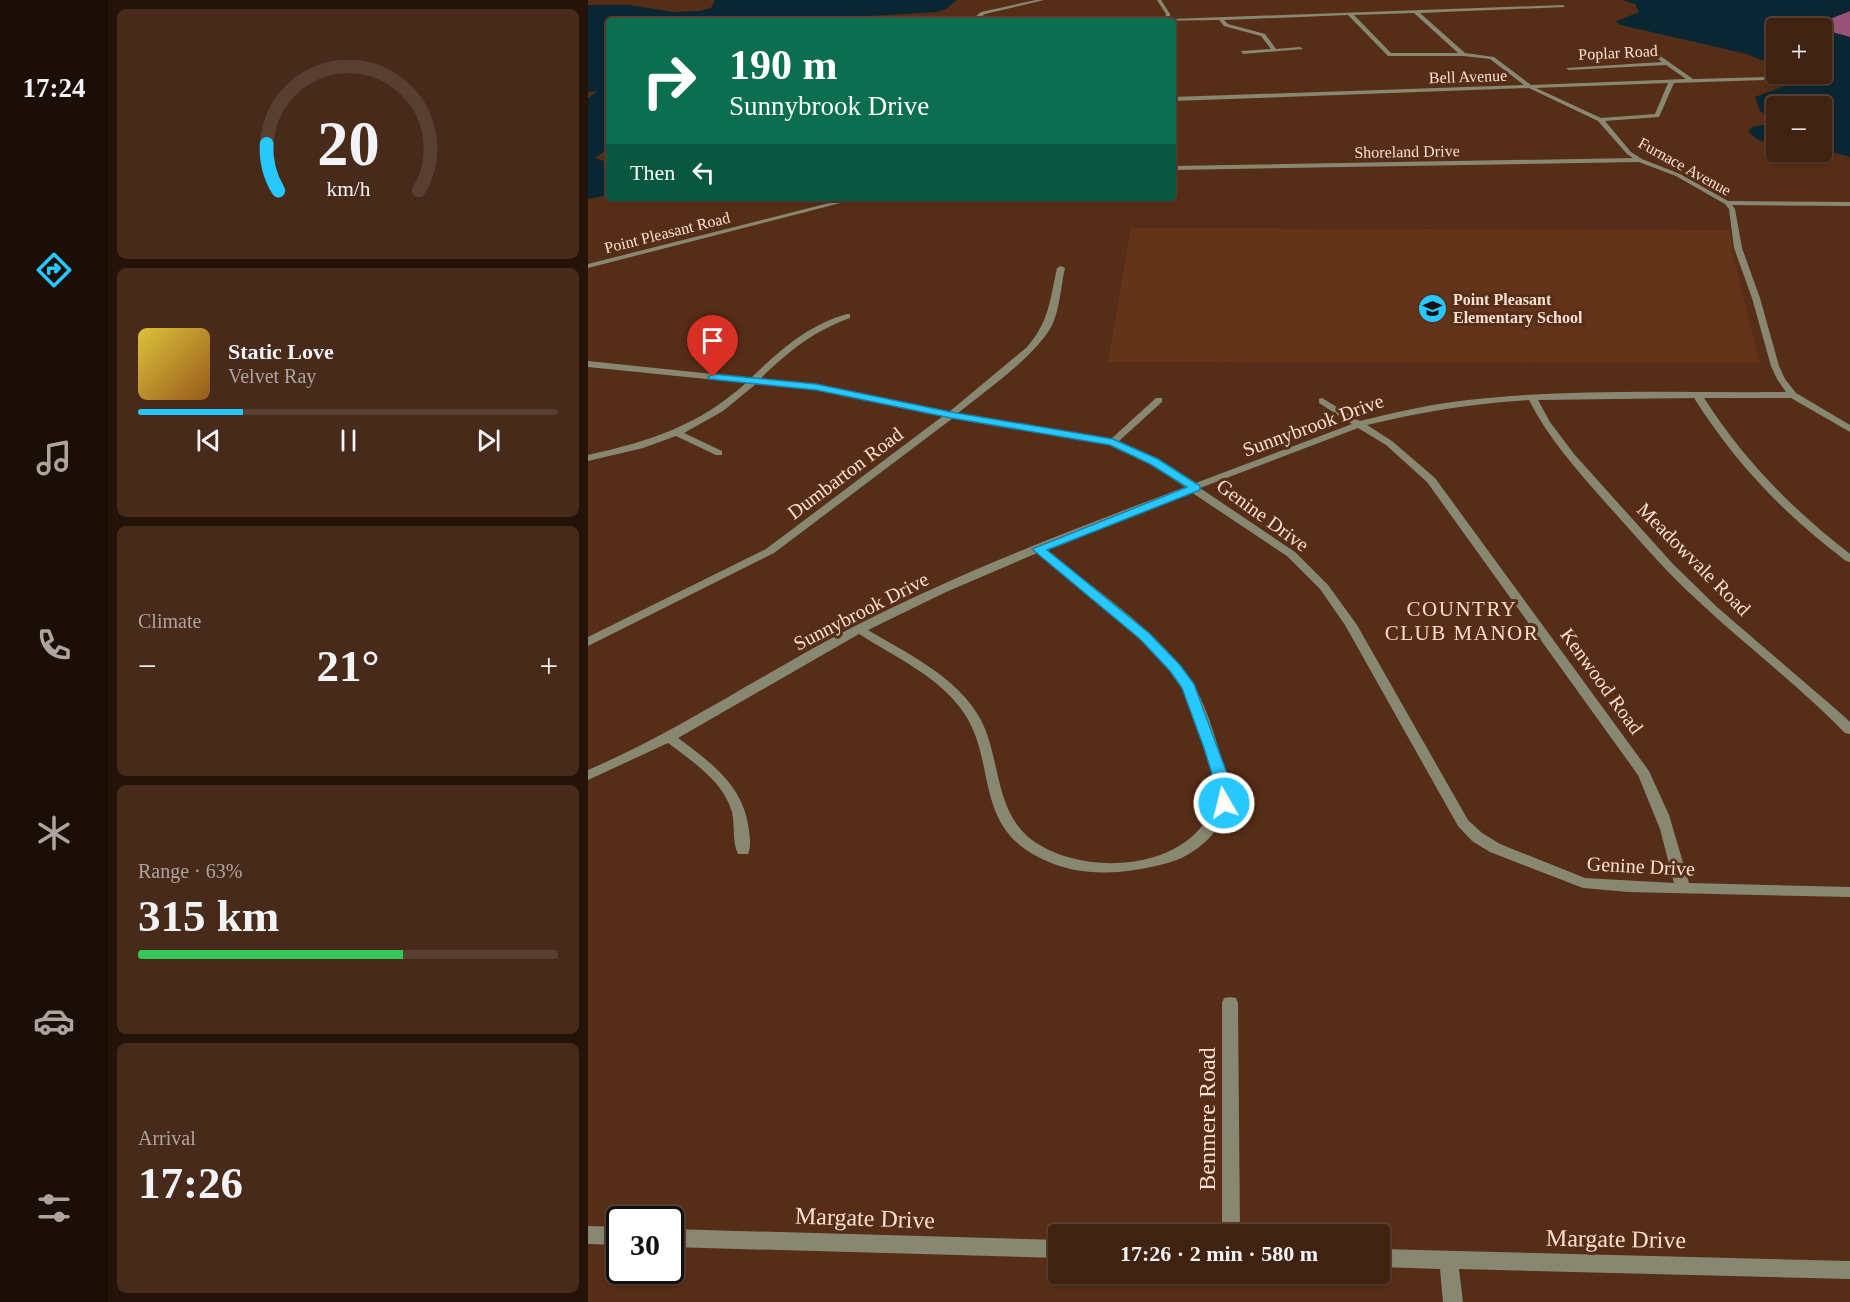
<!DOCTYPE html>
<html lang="en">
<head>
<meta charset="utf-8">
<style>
	:root { --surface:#402211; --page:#472a1a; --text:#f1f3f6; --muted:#aea49f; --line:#593f31; --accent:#27c8ff }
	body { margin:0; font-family:Georgia,serif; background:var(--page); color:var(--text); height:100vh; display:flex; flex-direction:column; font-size:22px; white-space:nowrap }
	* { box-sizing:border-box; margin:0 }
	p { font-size:20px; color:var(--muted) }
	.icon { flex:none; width:33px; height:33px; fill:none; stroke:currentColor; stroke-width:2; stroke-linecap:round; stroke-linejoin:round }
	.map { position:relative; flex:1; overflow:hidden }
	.sheet { display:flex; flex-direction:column; gap:9px; padding:9px; background:#231309; width:480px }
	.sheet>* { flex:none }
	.top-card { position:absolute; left:18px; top:18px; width:570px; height:183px; border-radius:6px; box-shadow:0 2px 4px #0004,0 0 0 2px var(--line); background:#0b6e4f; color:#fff; overflow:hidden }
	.controls { position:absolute; left:1178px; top:18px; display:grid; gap:12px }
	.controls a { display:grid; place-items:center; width:66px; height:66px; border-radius:6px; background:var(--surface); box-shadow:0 2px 4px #0004,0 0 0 2px var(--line); font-size:30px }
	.speed { position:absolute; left:18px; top:1206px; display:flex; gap:12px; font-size:30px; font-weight:700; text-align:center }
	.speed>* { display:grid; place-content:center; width:78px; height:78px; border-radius:50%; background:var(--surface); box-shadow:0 2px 4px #0004,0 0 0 2px var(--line); line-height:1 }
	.speed .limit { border:3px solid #111; border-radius:9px; background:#fff; color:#111 }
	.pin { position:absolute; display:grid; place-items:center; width:51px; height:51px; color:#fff; margin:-62px -26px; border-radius:50% 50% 50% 0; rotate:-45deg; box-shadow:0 0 6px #0007 }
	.pin .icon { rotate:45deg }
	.me { position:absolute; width:66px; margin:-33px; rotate:352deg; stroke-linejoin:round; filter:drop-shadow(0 0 4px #0008) }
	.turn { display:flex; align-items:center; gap:21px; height:126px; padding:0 24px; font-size:27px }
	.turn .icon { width:78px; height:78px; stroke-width:2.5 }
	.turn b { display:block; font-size:42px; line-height:51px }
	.then { display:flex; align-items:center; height:57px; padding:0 24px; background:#0003; gap:12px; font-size:22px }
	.big { font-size:45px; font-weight:800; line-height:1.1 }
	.sheet .tile { flex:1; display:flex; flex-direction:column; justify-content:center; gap:9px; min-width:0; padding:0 21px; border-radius:9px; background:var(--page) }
	.sheet .dial { align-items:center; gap:0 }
	.dial svg { height:156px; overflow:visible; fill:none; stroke:var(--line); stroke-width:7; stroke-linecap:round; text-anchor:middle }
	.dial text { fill:var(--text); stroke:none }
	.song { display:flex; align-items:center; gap:18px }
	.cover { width:72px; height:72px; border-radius:9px; background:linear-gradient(135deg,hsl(50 70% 55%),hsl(30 70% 35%)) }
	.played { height:6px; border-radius:3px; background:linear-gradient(90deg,var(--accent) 25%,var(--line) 25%) }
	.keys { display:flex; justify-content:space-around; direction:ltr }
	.heat { display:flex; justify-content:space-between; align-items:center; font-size:33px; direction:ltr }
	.charge { height:9px; border-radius:4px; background:linear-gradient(90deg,#34c759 63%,var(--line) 0) }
	.trip { position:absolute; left:460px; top:1224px; width:342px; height:60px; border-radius:6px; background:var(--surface); box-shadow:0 2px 4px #0004,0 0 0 2px var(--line); font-weight:800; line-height:60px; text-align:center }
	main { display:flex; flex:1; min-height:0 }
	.menu { display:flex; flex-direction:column; width:108px; justify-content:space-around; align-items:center; background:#1a0e07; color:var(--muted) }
	.menu .icon { width:42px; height:42px }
	.menu .active { color:var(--accent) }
	.menu b { font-size:27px; color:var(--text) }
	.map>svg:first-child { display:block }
	.built { fill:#64341a }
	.forest { fill:#985379 }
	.water { fill:#092733 }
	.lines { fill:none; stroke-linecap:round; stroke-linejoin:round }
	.street { fill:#888872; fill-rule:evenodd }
	.route { fill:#27c8ff; stroke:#1982a6; stroke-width:1.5 }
	.labels { text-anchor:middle; stroke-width:6; stroke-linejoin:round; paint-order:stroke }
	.far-street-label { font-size:16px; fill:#fbe0d3; stroke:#562d17 }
	.far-poi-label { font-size:16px; font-weight:bold; fill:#fbe0d3; stroke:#562d17; text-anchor:start }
	.street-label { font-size:20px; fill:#fbe0d3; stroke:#562d17 }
	.neighbourhood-label { font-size:21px; letter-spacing:1.5px; fill:#fcdbcc; stroke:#562d17 }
	.near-street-label { font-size:24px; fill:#fbe0d3; stroke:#562d17 }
</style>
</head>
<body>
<main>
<nav class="menu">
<b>17:24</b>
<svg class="icon active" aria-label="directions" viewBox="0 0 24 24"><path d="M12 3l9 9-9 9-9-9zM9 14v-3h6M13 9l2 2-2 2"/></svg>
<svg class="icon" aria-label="music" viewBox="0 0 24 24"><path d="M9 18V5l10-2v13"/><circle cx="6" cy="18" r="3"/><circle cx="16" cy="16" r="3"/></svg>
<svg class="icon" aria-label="phone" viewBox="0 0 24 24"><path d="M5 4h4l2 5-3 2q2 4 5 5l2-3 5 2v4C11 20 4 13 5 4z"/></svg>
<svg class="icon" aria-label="climate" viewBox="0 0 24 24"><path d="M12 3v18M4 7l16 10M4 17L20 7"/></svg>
<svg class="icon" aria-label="car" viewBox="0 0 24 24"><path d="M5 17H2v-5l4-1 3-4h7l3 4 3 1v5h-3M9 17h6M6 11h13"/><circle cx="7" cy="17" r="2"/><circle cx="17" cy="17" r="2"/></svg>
<svg class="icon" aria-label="filters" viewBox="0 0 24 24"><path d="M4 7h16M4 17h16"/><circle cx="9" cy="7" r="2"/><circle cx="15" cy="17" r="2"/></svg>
</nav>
<section class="sheet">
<div class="tile dial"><svg viewBox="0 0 100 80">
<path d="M14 69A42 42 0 1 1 86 69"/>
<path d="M14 69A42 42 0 0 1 8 45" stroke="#27c8ff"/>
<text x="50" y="56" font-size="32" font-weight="700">20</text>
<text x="50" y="72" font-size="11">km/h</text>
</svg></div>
<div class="tile">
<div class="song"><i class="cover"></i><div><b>Static Love</b><p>Velvet Ray</p></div></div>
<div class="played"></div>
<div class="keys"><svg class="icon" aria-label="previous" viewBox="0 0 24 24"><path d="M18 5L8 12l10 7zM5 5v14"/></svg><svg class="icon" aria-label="pause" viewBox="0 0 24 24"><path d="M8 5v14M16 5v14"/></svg><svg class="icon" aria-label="next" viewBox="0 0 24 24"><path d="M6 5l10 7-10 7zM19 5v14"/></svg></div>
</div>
<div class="tile"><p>Climate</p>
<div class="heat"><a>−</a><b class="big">21°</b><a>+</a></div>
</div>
<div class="tile"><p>Range · 63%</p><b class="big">315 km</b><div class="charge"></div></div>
<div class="tile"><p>Arrival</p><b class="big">17:26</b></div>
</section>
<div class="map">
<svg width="1262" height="1302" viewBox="0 0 1262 1302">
	<rect width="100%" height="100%" fill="#562d17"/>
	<polygon class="built" points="543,228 1142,230 1145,255 1172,363 520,362"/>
	<polygon class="forest" points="1262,11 1262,37 1247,33 1238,27 1244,18"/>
	<g class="water">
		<polygon points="127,0 369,0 358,9 348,12 283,16 266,21 21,21 21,148 7,158 21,163 21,195 0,199 0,98 10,91 0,92 0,5 41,5 86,12 112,11 123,8"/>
		<polygon points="1035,0 1262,0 1262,11 1244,18 1237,25 1247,33 1262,37 1262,157 1233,149 1233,106 1188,106 1188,144 1172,141 1160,132 1165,127 1183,123 1182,117 1172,111 1167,97 1197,86 1206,79 1201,74 1233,74 1233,28 1188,28 1188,66 1159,54 1033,25 1027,22 1051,12 1047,4"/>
	</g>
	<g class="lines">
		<g class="street">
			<polygon points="448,0 456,0 397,14 387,21 382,21 393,12"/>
			<path d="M 569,0 L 573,0 L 582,14 L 582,19 L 975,5 L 977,7 L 832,13 L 877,53 L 906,57 L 943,85 L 1098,79 L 1078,65 L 981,70 L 978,68 L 1074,62 L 1059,51 L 1061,48 L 1105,79 L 1179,77 L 1177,80 L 1086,83 L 1071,117 L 1017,121 L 1043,152 L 1054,159 L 1092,174 L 1140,201 L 1262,202 L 1262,206 L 1144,205 L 1147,209 L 1154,248 L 1172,298 L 1191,366 L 1197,379 L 1208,393 L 1262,425 L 1262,432 L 1203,398 L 1116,398 C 1155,459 1204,509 1262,554 L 1262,562 L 1258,561 C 1196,514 1148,464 1106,398 L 950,400 L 962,422 L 986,454 L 1084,563 L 1129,607 L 1250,711 L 1262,722 L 1262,734 L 1257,733 C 1210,685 1157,645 1108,599 C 1075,569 1047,535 1017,502 C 989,470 960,438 941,400 C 886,403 832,412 779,425 L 804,441 L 847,478 L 1061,771 L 1081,815 L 1101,883 L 1262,887 L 1262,897 L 1040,892 L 995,888 L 902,852 L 884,841 L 870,826 L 757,625 L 732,589 L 699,556 L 603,492 L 457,550 C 503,586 554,620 592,665 C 615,693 625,729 635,764 C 638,772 643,781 643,790 C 642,823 613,853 583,862 C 541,874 495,879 454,859 C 385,827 409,762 376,713 C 352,677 307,657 271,634 L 90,738 C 123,762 157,787 161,831 C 162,838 163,847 160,854 L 150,854 C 144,842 147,825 144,812 C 135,781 105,762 80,743 L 0,780 L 0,770 C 93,730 177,672 267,626 C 373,572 486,529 597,487 L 563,464 L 522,444 L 365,418 L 186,553 L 0,646 L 0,637 L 178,549 L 355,416 L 228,390 L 168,384 L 135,411 L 96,433 L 134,451 L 134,455 L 128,455 L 88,436 L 55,448 L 0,461 L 0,455 C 62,441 110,426 158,383 L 0,367 L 0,361 L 163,378 C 192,350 220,325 259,314 L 262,314 L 262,318 C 224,332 201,351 172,379 L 228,384 L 361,412 L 439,347 C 461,322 462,300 469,268 L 473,266 L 477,268 C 473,285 472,307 465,323 C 452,353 397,391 370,413 L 523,439 L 568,398 L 574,398 L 574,402 L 531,441 L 569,460 L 605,484 L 764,424 L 731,403 L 731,399 L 734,398 L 772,421 C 808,412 843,404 880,400 C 985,388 1092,393 1198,392 L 1189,379 L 1183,366 L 1164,298 L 1146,248 L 1141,209 L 1137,204 L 1088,176 L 1051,162 L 585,170 L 585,166 L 1045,158 L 1039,154 L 1010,121 L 941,88 L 585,101 L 585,97 L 936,85 L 902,59 L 875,56 L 800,56 L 760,15 L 636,20 L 640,24 L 677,34 L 688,49 L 712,47 L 715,49 L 655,54 L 653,51 L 683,49 L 673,36 L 636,26 L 631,20 L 558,21 L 577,19 L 578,14 ZM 826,13 L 870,53 L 803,53 L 766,15 ZM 1080,83 L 1067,114 L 1013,118 L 948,88 ZM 770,428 L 798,445 L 839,482 L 1050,775 L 1072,829 L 1086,883 L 997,878 L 912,844 L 894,833 L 880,820 L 769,625 L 740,585 L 707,552 L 612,488 ZM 449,553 C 495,590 565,635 595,687 C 612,717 619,754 629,787 C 621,870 500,881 444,840 C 406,811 413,759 393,720 C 370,677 320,654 280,630 L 358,592 Z"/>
			<polygon points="261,198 272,198 0,268 0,264"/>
			<polygon points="642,997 648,998 650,1003 652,1234 634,1234 634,1003 636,998"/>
			<polygon points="0,1226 32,1227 32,1245 0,1244"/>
			<polygon points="82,1229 471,1240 471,1258 82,1247"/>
			<polygon points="792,1249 1262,1261 1262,1279 871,1269 875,1302 855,1302 852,1269 792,1267"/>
		</g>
	</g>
	<polygon class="route" points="125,374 228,384 363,412 525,439 570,459 612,486 612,490 459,550 561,633 592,665 606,684 644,787 642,807 636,809 628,803 628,787 616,748 594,688 582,671 552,639 444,549 599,487 562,464 522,445 363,418 228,390 121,379 120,377"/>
	<defs>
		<symbol id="school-disc" viewBox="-11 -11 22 22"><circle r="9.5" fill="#27c8ff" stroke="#562d17"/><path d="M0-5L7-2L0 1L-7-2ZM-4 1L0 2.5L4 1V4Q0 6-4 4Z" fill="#111"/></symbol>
	</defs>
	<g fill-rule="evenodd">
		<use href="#school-disc" x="828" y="292" width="33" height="33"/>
	</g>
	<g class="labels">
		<g class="far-street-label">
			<text transform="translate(1030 52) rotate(-3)" y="6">Poplar Road</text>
			<text transform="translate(880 76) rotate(-2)" y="6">Bell Avenue</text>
			<text transform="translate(819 151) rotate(-1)" y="6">Shoreland Drive</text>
			<text transform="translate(1097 166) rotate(29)" y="6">Furnace Avenue</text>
			<text transform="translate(79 232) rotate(-14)" y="6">Point Pleasant Road</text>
		</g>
		<g class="far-poi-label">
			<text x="865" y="305">Point Pleasant<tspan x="865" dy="18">Elementary School</tspan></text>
		</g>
		<g class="street-label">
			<text transform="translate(725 425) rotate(-20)" y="7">Sunnybrook Drive</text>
			<text transform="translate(257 473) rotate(-37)" y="7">Dumbarton Road</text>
			<text transform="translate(675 515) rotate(36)" y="7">Genine Drive</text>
			<text transform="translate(1106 559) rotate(45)" y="7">Meadowvale Road</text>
			<text transform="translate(273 611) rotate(-27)" y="7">Sunnybrook Drive</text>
			<text transform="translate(1014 681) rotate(54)" y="7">Kenwood Road</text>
			<text transform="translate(1053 866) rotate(3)" y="7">Genine Drive</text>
		</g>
		<g class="neighbourhood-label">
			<text x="874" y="616">COUNTRY<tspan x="874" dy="24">CLUB MANOR</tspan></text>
		</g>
		<g class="near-street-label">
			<text transform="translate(619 1119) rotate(-90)" y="8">Benmere Road</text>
			<text transform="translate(277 1218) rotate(2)" y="8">Margate Drive</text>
			<text transform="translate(1028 1239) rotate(1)" y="8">Margate Drive</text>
		</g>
	</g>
</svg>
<div class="controls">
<a>+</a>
<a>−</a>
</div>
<div class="speed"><div class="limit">30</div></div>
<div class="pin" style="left:125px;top:377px;background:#d93025"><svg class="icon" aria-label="arrive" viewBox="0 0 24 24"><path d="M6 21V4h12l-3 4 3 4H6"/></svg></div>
<svg class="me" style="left:636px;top:803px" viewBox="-20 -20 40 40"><circle r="17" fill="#27c8ff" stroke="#fff" stroke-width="3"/><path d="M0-11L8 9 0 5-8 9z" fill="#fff"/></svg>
<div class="trip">17:26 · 2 min · 580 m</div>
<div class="top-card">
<div class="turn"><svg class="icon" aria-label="right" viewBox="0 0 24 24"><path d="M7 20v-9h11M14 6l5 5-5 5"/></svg><div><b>190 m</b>Sunnybrook Drive</div></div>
<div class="then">Then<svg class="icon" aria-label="left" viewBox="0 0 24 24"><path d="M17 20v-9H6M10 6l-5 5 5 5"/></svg></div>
</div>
</div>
</main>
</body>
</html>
